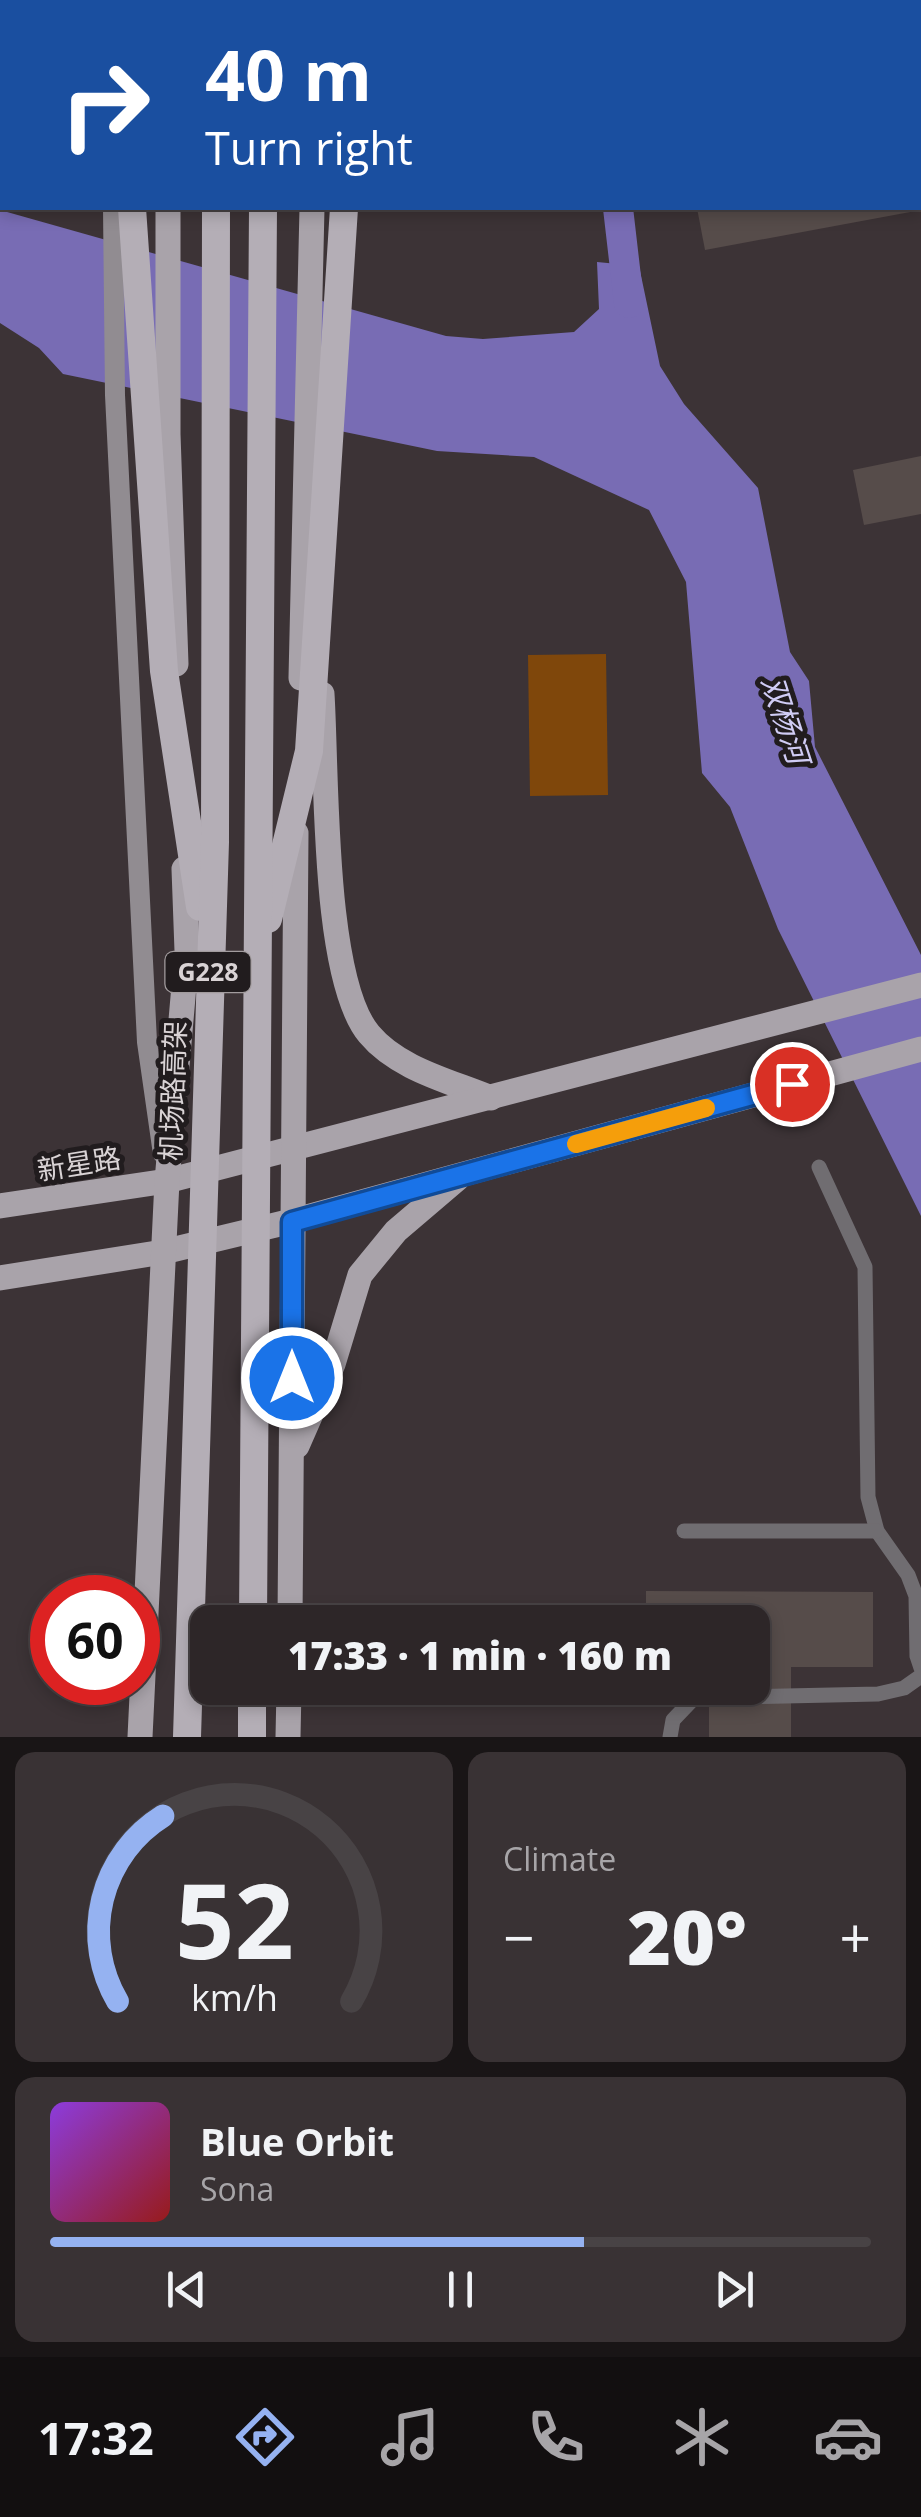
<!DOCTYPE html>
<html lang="en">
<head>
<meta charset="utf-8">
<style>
	:root { --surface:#2d2628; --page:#393234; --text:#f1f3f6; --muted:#a7a5a8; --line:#484345; --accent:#95b2f1 }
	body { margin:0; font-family:"Open Sans","Noto Sans SC",sans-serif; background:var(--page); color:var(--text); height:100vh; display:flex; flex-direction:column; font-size:38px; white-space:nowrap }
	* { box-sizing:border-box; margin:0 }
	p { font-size:32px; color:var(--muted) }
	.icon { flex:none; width:55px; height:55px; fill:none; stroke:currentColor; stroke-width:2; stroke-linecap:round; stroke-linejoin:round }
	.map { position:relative; height:1737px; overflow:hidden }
	.drawer { display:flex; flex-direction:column; gap:15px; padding:15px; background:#191516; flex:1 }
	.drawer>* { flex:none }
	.top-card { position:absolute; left:0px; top:0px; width:922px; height:210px; box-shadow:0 5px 15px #0003,0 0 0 2px var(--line); background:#1a4fa0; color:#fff; overflow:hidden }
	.speed { position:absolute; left:30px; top:1575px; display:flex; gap:20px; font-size:50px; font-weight:700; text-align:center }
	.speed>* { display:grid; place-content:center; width:130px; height:130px; border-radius:50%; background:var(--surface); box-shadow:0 5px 15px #0003,0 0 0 2px var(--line); line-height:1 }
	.speed .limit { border:15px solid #d22; background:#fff; color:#111 }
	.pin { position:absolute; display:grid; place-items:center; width:85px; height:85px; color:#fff; margin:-42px; border:5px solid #fff; border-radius:50%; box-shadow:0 2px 10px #0007 }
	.me { position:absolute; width:110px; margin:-55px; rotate:0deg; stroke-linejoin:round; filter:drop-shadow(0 0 8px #0008) }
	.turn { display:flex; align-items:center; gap:35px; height:210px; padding:0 40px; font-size:45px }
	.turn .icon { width:130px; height:130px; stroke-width:2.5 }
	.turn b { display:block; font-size:70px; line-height:85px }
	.big { font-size:75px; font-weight:800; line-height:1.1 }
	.drawer .tile { flex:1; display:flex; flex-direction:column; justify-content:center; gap:15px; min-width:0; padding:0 35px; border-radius:20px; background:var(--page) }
	.drawer .dial { align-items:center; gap:0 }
	.dial svg { height:260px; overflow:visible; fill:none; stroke:var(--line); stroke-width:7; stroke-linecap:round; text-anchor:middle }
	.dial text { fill:var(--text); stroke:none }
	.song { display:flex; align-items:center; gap:30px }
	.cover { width:120px; height:120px; border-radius:15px; background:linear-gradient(135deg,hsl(270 70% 55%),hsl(0 70% 35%)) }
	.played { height:10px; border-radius:5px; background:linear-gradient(90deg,var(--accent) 65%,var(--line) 65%) }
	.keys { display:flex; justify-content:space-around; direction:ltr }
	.heat { display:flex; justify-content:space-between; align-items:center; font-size:55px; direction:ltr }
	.drawer .tiles { flex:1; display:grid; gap:15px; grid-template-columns:1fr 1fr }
	.tile:last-child { grid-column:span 2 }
	.trip { position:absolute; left:190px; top:1605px; width:580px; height:100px; border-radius:20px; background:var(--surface); box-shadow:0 5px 15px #0003,0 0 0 2px var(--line); font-weight:800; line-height:100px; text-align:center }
	.dock { display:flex; height:160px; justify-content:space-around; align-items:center; background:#120f10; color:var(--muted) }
	.dock .icon { width:70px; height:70px }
	.dock .active { color:var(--accent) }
	.dock b { font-size:45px; color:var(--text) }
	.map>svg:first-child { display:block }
	.green { fill:#7f470b }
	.water { fill:#786cb4 }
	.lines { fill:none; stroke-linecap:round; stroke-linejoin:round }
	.canal { stroke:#786cb4; stroke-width:30 }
	.building { fill:#564c4a }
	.path { stroke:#7c7476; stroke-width:5; stroke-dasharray:2.5 8; stroke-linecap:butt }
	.service { stroke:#706d71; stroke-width:15 }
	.secondary { stroke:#918c91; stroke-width:20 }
	.primary { stroke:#a9a3aa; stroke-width:25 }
	.trunk { stroke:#b4aeb6; stroke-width:28 }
	.trunk-bridge { stroke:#b4aeb6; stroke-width:28 }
	.route-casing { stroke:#114b97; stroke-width:25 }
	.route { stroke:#1a73e8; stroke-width:18 }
	.slow { stroke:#f59e0b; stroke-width:18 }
	.labels { text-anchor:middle; stroke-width:10; stroke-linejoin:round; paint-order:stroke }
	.shield { fill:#211c1e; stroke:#a29c9e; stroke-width:2.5 }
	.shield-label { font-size:25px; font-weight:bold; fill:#d9d3d5 }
	.street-label { font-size:28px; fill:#d9d3d5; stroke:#211c1e }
	.water-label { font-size:30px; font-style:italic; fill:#d0ccf5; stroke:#211c1e }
</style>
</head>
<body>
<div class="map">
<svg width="921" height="1737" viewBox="0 0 921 1737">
	<rect width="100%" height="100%" fill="#3c3336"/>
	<g class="green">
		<polygon points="0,0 80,0 2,2 2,199"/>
		<polygon points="606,654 608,795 530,796 528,655"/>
	</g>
	<polygon class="water" points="0,210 446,336 483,339 574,332 599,309 597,262 639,266 660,366 684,404 758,488 790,652 809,681 815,747 921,955 921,1216 778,929 730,807 702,773 686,582 649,510 534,457 437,451 63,374 39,348 0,323"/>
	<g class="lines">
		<g class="canal">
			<polyline points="601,0 601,2"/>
			<polyline points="920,5 921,5"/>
			<polyline points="618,208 629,303"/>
		</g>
	</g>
	<g class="building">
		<polygon points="697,208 921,208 921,210 705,250"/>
		<polygon points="921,456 921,514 864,525 853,470"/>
		<polygon points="646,1591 873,1592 873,1667 791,1667 791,1737 709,1737 709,1688 752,1688 752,1622 646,1622"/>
	</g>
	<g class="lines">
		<polyline class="path" points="0,175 2,176"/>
		<g class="service">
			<polyline points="819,1167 865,1267 868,1497 877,1531 908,1575 916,1596 917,1656 921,1668"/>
			<polyline points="684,1531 877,1531"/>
			<polyline points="670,1737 673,1720 694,1698 878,1694 904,1688 921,1676"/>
		</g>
		<g class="secondary">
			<polyline points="118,2 118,0"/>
			<polyline points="113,208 115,395 147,1042 163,1154"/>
		</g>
		<g class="primary">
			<polyline points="168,208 168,434 176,664"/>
			<polyline points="301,678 312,208"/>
			<path d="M 322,694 C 327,771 322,978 369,1034 C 398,1069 450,1081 491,1098"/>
			<polyline points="0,1206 167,1181 921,985"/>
			<polyline points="0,1278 163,1252 292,1221 921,1049"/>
			<polyline points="297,1446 333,1364 360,1275 396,1231 457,1179"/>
			<polyline points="290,1622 296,833"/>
			<polyline points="140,1737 167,1181 187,951 184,869"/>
			<polyline points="288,1737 289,1688"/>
		</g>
		<g class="trunk">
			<polyline points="133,2 133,0"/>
			<polyline points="168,2 168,0"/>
			<polyline points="217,2 217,0"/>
			<polyline points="264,2 264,0"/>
			<polyline points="315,2 315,0"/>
			<polyline points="351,2 351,0"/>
			<polyline points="252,1737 252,1688"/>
		</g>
		<g class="trunk-bridge">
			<polyline points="132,208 164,671 200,907"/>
			<polyline points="268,919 309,751 344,208"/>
			<polyline points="253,1622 263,208"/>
			<polyline points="187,1737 215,842 216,208"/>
		</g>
	</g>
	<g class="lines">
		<defs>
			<polyline id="route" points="292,1378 292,1222 792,1084"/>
		</defs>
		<use href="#route" class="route-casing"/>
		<use href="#route" class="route"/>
		<polyline class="slow" points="576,1144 706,1108"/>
	</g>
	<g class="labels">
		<rect class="shield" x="165.5" y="952" width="85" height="40" rx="8"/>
		<g class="shield-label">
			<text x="208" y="981">G228</text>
		</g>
		<g class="street-label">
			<text transform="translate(173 1091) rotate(-88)" y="10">机场路高架</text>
			<text transform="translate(79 1164) rotate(-9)" y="10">新星路</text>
		</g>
		<g class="water-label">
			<text transform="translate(785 720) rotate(72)" y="10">双杨河</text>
		</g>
	</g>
</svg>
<div class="speed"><div class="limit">60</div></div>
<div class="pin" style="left:792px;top:1084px;background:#d93025"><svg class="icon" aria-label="arrive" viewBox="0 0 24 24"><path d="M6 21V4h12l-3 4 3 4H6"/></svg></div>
<svg class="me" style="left:292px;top:1378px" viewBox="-20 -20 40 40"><circle r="17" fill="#1a73e8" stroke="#fff" stroke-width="3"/><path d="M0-11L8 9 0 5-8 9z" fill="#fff"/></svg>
<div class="trip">17:33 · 1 min · 160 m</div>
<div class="top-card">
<div class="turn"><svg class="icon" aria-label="right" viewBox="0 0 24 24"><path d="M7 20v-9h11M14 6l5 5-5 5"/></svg><div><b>40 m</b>Turn right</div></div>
</div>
</div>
<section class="drawer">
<div class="tiles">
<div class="tile dial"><svg viewBox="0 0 100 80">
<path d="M14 69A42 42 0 1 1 86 69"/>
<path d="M14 69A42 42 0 0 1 28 12" stroke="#95b2f1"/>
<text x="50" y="56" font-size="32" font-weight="700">52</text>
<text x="50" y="72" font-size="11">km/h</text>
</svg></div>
<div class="tile"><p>Climate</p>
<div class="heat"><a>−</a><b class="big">20°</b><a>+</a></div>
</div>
<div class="tile">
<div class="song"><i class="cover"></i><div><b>Blue Orbit</b><p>Sona</p></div></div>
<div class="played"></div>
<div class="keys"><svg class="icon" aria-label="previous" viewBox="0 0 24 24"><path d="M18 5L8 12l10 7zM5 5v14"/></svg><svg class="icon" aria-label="pause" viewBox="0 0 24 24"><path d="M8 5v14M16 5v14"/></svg><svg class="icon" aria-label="next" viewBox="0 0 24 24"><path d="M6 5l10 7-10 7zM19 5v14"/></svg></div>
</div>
</div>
</section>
<nav class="dock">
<b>17:32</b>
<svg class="icon active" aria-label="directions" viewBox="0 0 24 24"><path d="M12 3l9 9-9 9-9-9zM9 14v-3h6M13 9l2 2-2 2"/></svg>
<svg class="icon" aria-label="music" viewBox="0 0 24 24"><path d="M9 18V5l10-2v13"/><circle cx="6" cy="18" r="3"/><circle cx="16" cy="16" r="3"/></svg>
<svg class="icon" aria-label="phone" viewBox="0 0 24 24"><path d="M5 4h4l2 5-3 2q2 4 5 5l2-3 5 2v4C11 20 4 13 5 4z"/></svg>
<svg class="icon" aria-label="climate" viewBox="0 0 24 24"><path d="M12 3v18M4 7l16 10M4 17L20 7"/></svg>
<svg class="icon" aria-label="car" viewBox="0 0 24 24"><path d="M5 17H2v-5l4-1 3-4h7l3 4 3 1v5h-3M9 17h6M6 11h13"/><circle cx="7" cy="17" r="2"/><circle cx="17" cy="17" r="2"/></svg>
</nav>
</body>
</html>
